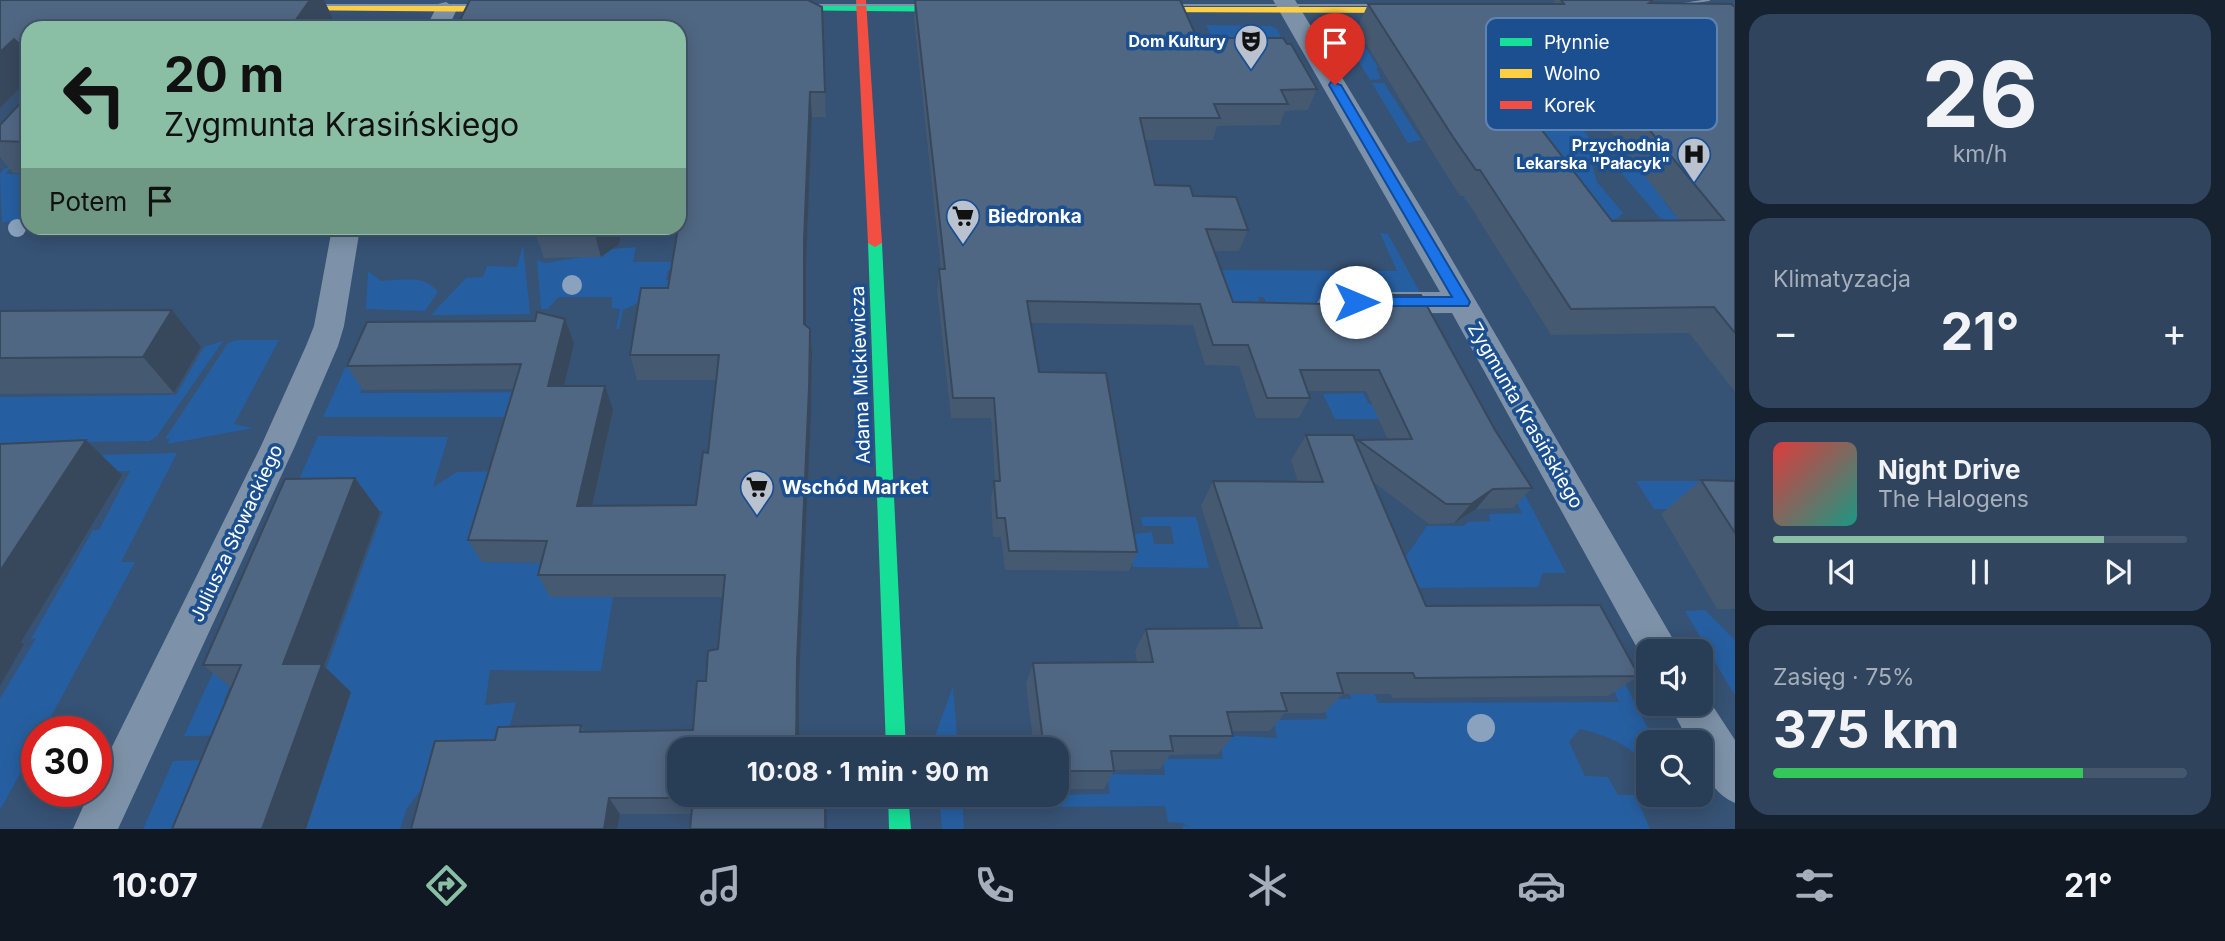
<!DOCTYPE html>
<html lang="pl">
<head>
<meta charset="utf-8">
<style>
	:root { --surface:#283e57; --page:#30455d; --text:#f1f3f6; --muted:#a5aeba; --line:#44576d; --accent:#8abfa5 }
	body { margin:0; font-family:Inter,sans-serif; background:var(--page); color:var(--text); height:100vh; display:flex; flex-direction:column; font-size:26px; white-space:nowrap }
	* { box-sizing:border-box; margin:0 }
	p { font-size:23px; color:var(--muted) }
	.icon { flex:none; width:38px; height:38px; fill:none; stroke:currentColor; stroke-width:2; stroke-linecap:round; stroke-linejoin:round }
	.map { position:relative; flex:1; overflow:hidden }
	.side { display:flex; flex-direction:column; gap:14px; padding:14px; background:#162230; width:490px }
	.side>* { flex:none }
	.banner { position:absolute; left:21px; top:21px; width:665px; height:214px; border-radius:21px; box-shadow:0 4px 18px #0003,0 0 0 2px var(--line); background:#8abfa5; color:#111; overflow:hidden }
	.tools { position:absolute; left:1636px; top:639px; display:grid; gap:14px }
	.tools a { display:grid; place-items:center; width:77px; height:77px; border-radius:14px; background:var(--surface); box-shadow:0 4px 18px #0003,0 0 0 2px var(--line); font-size:35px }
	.speed { position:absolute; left:21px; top:716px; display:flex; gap:14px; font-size:35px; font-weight:700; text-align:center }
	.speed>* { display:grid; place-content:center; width:91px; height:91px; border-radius:50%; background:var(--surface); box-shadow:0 4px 18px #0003,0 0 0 2px var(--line); line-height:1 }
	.speed .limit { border:10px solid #d22; background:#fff; color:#111 }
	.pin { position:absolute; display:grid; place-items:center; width:60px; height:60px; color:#fff; margin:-72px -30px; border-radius:50% 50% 50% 0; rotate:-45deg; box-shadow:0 0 7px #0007 }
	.pin .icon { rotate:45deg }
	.me { position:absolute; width:77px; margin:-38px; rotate:90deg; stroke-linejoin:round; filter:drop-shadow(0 0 5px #0008) }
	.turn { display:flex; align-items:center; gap:24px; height:147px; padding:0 28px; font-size:32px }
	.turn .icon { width:91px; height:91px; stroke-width:2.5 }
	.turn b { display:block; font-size:49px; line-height:60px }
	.then { display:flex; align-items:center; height:66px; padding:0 28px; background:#0003; gap:14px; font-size:26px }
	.big { font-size:52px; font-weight:700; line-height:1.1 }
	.side .widget { flex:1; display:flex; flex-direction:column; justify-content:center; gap:10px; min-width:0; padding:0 24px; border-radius:21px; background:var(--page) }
	.side .dial { align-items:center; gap:0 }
	.dial b { font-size:91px; line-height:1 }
	.song { display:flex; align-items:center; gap:21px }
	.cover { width:84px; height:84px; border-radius:10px; background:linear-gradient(135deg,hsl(0 70% 55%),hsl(170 70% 35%)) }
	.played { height:7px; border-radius:4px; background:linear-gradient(90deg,var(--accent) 80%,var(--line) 80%) }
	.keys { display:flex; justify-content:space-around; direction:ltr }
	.heat { display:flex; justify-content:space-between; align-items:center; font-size:38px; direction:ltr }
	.charge { height:10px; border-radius:5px; background:linear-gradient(90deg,#34c759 75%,var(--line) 0) }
	.trip { position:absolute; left:667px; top:737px; width:402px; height:70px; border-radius:21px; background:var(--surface); box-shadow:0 4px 18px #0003,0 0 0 2px var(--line); font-weight:700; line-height:70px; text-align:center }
	.dock { display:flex; height:112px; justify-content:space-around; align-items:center; background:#101923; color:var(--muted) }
	.dock .icon { width:49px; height:49px }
	.dock .current { color:var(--accent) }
	.dock b { font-size:32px; color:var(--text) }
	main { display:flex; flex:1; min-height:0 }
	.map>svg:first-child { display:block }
	.green { fill:#265fa1 }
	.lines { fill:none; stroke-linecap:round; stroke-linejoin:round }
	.street { fill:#7d92a8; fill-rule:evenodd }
	.fast { fill:#16e098; fill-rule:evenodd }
	.slow { fill:#ffcf43; fill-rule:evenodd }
	.jam { fill:#f24e42; fill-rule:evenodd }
	.tram { stroke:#7e92a7; stroke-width:2 }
	.tree { fill:#8aa2be }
	.wall { fill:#455971; fill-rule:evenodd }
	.shaded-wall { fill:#38485c }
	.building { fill:#506783; stroke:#38485c; stroke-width:2; fill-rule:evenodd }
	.route { fill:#1a73e8; stroke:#114b97; stroke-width:2 }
	.labels { text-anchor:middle; stroke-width:7; stroke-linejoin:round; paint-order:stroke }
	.far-poi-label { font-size:16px; font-weight:bold; fill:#fff; stroke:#1b4f8f; text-anchor:end }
	.poi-label { font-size:19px; font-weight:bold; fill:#fff; stroke:#1b4f8f; text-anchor:start }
	.street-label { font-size:19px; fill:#fff; stroke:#1b4f8f }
	.key { fill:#1b4f8f; stroke:#5f84b1; stroke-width:2 }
	.key-label { font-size:19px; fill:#fff }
</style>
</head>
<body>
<main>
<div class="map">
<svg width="1735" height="829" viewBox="0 0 1735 829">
	<rect width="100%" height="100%" fill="#365274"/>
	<g class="green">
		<polygon points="1206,25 1271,26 1277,29 1288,52 1221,56"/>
		<polygon points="1355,31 1378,67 1376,68 1381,79 1370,80 1343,36"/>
		<polygon points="1372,83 1384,83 1421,140 1408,143"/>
		<polygon points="1543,91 1557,108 1680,107 1699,126 1580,126 1601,153 1592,165 1597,182 1623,213 1616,219 1489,223 1463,198 1518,198 1497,109"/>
		<polygon points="1635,163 1677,163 1666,200 1663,200 1675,215 1727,215 1732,222 1671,221 1661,219 1623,175 1622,168"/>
		<polygon points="5,168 10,168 6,174 25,174 23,177 28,177 28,221 2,222 0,174"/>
		<polygon points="1380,233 1388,234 1421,294 1324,293 1330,311 1266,304 1264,297 1258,297 1264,312 1224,323 1200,270 1397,271"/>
		<polygon points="523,245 530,314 431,315 466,278 483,277 487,266 517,267"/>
		<polygon points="636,247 633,262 685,262 684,270 668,270 666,280 672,281 669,301 642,301 623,310 619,329 616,329 620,309 612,308 612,297 558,297 548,309 541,309 537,260 546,263 582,257 584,251"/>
		<path d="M 368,271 L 381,281 C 401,280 425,274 438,292 L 425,311 L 366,309 Z"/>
		<polygon points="237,340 279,340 234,424 253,428 167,444 170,439 165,439 228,343"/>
		<polygon points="223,341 157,436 149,441 0,443 0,397 176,395 204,347"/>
		<polygon points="379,348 360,393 565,392 544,417 323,417 349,359"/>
		<polygon points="1363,393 1369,404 1420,402 1486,420 1335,419 1323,394"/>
		<polygon points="318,436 448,437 433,487 457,472 508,471 482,562 558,563 613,596 601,671 490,670 485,705 516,702 503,753 448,755 407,808 400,829 268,829 383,511 346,511 291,498"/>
		<polygon points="1483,438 1495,438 1566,573 1543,573 1538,587 1256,589 1404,559 1427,526 1464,526 1468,522 1490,521 1489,514 1522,513"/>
		<polygon points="177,453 121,562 135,562 43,731 37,732 37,743 0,810 0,699 36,638 31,639 93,530 99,530 130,471 72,471 94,455"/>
		<polygon points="1636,481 1735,481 1735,510 1654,509"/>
		<polygon points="1141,517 1196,517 1209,568 1133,567 1126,535 1152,532 1154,544 1174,544 1171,526 1143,526"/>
		<path d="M 1320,602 L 1339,602 L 1378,703 L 1619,702 L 1600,658 L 1611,656 L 1655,742 L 1648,742 L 1648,760 L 1643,760 C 1624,743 1606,735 1580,729 L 1569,742 L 1585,776 L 1608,777 L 1618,795 L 1635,795 L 1650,829 L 1183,829 L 1183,825 L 1189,827 L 1183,823 L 1168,822 L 1165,806 L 1040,807 L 1039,795 L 1110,794 L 1107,774 L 1165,775 L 1163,759 L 1223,759 L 1219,735 L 1277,738 L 1274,720 L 1327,719 L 1323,698 L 1351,699 Z"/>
		<polygon points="1705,610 1735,640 1735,696 1685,611"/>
		<polygon points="221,655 244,655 224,700 264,700 250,735 184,736"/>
		<polygon points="953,686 958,749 936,749 935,736"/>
		<polygon points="243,759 217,829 143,829 173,761"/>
		<polygon points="939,795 962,795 964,829 942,829"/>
	</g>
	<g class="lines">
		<g class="street">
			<polygon points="1273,0 1295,0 1434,229 1680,651 1648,651 1648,665 1646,664 1452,313 1332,314 1321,310 1317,303 1321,296 1332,292 1440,292"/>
			<polygon points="446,2 457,9 448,28 426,28 438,4"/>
			<polygon points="332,228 360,228 344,326 338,346 295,446 118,829 73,829 90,791 96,791 96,779 261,446 306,346 314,326"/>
			<path d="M 1701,688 L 1735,740 L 1735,803 C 1710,792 1701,768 1701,742 L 1689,742 L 1669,704 L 1701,704 Z"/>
		</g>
		<g class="fast">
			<polygon points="771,5 966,6 971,9 966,12 767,10 766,8"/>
			<polygon points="875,239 882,243 906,749 886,749 868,243"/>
			<polygon points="888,794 908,794 911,829 889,829"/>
		</g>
		<g class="slow">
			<polygon points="278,5 518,6 523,9 518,12 274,10 273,8"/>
			<polygon points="1132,7 1418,7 1423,10 1418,13 1128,12 1127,10"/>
		</g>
		<polygon class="jam" points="856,0 866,0 882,243 875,247 868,243"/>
		<g class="tram">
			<polyline points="308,5 486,5"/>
			<polyline points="798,5 934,5"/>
			<polyline points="1162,5 1386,5"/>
			<polyline points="1676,5 1709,0"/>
		</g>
	</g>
	<g class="tree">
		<circle cx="17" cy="228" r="9"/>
		<circle cx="572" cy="285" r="10"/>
		<circle cx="1481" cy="728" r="14"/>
	</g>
	<g class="wall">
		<polygon points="0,0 324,0 333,19 327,28 28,28 28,80 0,108"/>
		<polygon points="915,0 1197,38 1287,44 1317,89 1308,110 1285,111 1280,125 1217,126 1213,140 1145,140 1155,185 1193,196 1248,230 1239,251 1214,251 1233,302 1359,305 1364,295 1495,430 1532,488 1513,508 1476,509 1454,523 1429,524 1372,481 1426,606 1639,676 1608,696 1392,698 1391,694 1343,694 1324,713 1285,713 1270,731 1232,731 1233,736 1218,754 1170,755 1160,769 1114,770 1104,789 1057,789 1057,749 1034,749 1026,684 1033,663 1137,662 1135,651 1146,629 1240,628 1201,506 1213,481 1298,482 1291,460 1306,435 1356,443 1358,440 1388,440 1366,391 1308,391 1310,398 1299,418 1256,418 1239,366 1205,365 1193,325 1031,323 1039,372 1137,552 1129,571 1005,570 1001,537 993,537 991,500 994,481 995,481 991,418 951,418 937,291 939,269 941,269 914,20"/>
		<path d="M 1523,0 L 1659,0 L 1653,0 L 1651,4 L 1735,7 L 1735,392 L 1689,333 L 1551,335 L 1464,196 L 1460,196 L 1439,163 L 1357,29 L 1368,4 L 1553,4 L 1555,0 ZM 1524,107 L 1591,107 L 1680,221 L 1612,221 Z"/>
		<polygon points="822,7 826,117 812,117 806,265 806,325 810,329 812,354 811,413 799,680 799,749 679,749 679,794 798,794 798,798 825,799 827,829 690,829 691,814 620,814 495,740 581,725 585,732 693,730 706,681 718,649 723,597 550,597 538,575 541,563 482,562 468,540 514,389 363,390 347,366 574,344 564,386 613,410 592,506 696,505 708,453 716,380 637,380 630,355 668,288 679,228 679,28"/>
		<polygon points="28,95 28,173 13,173 0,157 0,125"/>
		<polygon points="537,228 623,228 619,244 601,257 544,258 535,233"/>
		<polygon points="0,311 201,347 174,393 0,394"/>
		<polygon points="355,478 380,512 324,666 351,692 306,829 172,829 231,688 203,665"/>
		<polygon points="1701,480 1735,481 1735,609 1717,609 1661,514"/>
	</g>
	<g class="shaded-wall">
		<polygon points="310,0 324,0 333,19 327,28 290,28"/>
		<polygon points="14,39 28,58 28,80 0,108 0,52"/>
		<polygon points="810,92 812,117 806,265 806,349 804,324 804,240"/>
		<polygon points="600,228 623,228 619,244 601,257 594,231"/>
		<polygon points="172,310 201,347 174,393 143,357"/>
		<polygon points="565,319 574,344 558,411 548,386"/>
		<polygon points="810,329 812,354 811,413 799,680 799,749 796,749 797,660"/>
		<polygon points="605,386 613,410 587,529 577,506"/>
		<polygon points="86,440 122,475 21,642 24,644 0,686 0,571"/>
		<polygon points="355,478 380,512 324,666 351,692 306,829 262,829 283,664"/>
		<polygon points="1493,489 1476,509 1454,523 1471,504"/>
		<polygon points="609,798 620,814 617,829 604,829"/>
		<polygon points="825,799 827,815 827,829 825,829"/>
	</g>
	<g class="building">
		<polygon points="0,0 310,0 290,28 28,28 28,52 14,39 0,52"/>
		<polygon points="470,0 808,0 822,7 825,92 810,92 804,240 804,324 810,329 809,388 797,660 796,749 679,749 679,794 795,794 795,798 825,799 825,829 690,829 693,798 609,798 604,829 411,829 435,741 495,740 498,727 581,725 580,732 693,730 697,681 706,681 708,651 718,649 725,575 538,575 547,541 468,540 521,364 347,366 367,322 535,321 537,312 565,319 548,386 605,386 577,506 696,505 703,452 708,453 719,355 630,355 641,288 668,288 678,228 679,228 683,197 679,197 679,28 456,28"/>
		<polygon points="915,0 1180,0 1197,38 1283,38 1287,44 1291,44 1317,89 1281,90 1288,104 1214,104 1220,118 1140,118 1155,185 1190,186 1193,196 1236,197 1248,230 1206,229 1233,302 1369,305 1364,295 1421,295 1495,430 1532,488 1493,489 1471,504 1446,504 1358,440 1412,439 1379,370 1300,370 1310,398 1267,398 1248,345 1213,345 1200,304 1027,301 1039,372 1106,373 1137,552 1009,551 1005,518 997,518 994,481 1000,481 994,398 953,398 939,269 945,269"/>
		<path d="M 1561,0 L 1653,0 L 1649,3 L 1731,4 L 1735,7 L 1735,333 L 1714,307 L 1571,309 L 1480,170 L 1476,170 L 1453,137 L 1368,4 L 1564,4 ZM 1504,81 L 1609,81 L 1724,220 L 1612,221 Z"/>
		<polygon points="28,95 28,142 0,141 0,125"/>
		<polygon points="537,228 600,228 594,231 535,233"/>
		<polygon points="172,310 143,357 0,358 0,311"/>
		<polygon points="1306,435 1353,435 1426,606 1600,605 1639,676 1415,678 1413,673 1337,673 1343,693 1281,693 1287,711 1227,712 1233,736 1170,736 1173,751 1111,751 1114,771 1057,771 1057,749 1044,749 1033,663 1153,662 1146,629 1262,628 1213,481 1323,482"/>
		<polygon points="86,440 0,571 0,444"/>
		<polygon points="355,478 283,664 322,664 262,829 172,829 241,665 203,665 285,479"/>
		<polygon points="1701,480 1735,481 1735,533"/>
	</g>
	<polygon class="route" points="1331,82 1341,85 1470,302 1468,306 1350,306 1350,299 1356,297 1452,297 1329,85"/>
	<defs>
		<symbol id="theatre-pin" viewBox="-11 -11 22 30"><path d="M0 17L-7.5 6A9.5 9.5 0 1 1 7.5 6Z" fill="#b9c2ce" stroke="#1b4f8f"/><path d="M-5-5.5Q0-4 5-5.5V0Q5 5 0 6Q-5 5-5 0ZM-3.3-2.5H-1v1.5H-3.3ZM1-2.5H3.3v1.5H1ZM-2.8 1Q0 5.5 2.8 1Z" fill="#111"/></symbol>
		<symbol id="hospital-pin" viewBox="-11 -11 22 30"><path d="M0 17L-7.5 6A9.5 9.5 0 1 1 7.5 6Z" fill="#b9c2ce" stroke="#1b4f8f"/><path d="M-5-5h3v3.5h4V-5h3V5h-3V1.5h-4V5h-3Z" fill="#111"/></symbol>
		<symbol id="supermarket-pin" viewBox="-11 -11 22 30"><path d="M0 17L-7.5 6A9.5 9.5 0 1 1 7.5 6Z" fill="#b9c2ce" stroke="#1b4f8f"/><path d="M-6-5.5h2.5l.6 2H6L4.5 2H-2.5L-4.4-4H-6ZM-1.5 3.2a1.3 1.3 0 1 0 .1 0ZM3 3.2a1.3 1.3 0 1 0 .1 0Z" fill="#111"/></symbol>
	</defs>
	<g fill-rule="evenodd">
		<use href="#theatre-pin" x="1232" y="22" width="38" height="52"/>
		<use href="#hospital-pin" x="1675" y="135" width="38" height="52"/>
		<use href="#supermarket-pin" x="944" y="197" width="38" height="52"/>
		<use href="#supermarket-pin" x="738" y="468" width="38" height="52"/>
	</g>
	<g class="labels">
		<g class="far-poi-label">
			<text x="1226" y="47">Dom Kultury</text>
			<text x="1670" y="151">Przychodnia<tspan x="1670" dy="18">Lekarska "Pałacyk"</tspan></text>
		</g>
		<g class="poi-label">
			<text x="988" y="223">Biedronka</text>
			<text x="782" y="494">Wschód Market</text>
		</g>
		<g class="street-label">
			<text transform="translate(860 375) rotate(-92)" y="7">Adama Mickiewicza</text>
			<text transform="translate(1526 415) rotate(60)" y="7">Zygmunta Krasińskiego</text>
			<text transform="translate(236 533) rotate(-65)" y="7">Juliusza Słowackiego</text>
		</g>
	</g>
	<rect x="1486" y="18" width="231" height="112" rx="10" class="key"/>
	<rect x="1500" y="38" width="32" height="8" fill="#16e098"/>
	<rect x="1500" y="69" width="32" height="9" fill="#ffcf43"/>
	<rect x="1500" y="101" width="32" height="8" fill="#f24e42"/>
	<g class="key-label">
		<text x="1544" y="49">Płynnie</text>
		<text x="1544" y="80">Wolno</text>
		<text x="1544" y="112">Korek</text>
	</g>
</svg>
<div class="tools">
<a><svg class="icon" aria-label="sound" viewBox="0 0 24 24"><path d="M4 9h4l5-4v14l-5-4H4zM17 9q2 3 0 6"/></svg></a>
<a><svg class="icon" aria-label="search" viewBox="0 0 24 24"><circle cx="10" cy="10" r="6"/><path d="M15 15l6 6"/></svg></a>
</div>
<div class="speed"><div class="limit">30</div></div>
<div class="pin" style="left:1335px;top:85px;background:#d93025"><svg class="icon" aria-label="arrive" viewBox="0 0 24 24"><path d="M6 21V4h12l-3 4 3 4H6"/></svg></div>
<svg class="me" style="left:1356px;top:302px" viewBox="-20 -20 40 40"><circle r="19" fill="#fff"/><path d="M0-13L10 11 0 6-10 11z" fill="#1a73e8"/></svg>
<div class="trip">10:08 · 1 min · 90 m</div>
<div class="banner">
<div class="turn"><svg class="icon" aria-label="left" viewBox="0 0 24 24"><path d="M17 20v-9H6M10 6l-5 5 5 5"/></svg><div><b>20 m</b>Zygmunta Krasińskiego</div></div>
<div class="then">Potem<svg class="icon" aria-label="arrive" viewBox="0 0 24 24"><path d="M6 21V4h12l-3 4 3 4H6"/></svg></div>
</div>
</div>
<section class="side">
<div class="widget dial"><b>26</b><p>km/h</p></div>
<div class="widget"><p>Klimatyzacja</p>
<div class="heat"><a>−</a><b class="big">21°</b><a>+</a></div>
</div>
<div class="widget">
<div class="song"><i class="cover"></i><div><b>Night Drive</b><p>The Halogens</p></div></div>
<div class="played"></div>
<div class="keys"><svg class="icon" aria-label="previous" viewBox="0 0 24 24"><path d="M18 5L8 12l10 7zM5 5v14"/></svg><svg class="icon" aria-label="pause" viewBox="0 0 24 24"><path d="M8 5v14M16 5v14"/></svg><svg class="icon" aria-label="next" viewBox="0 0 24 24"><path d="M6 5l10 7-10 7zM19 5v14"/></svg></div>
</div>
<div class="widget"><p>Zasięg · 75%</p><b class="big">375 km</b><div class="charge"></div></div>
</section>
</main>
<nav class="dock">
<b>10:07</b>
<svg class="icon current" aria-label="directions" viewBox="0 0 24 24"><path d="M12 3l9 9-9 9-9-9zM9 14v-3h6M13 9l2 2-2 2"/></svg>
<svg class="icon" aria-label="music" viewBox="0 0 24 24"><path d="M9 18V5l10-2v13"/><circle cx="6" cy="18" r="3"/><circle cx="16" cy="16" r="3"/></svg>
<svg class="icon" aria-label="phone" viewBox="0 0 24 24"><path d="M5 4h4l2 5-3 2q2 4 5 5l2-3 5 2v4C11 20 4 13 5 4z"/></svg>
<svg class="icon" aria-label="climate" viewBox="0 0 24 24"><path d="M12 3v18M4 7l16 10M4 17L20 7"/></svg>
<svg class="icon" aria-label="car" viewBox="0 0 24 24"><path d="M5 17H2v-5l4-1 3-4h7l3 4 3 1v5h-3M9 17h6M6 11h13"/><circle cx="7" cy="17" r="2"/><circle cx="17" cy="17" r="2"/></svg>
<svg class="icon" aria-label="filters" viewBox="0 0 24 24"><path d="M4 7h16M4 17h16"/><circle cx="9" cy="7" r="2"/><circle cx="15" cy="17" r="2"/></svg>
<b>21°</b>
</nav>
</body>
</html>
